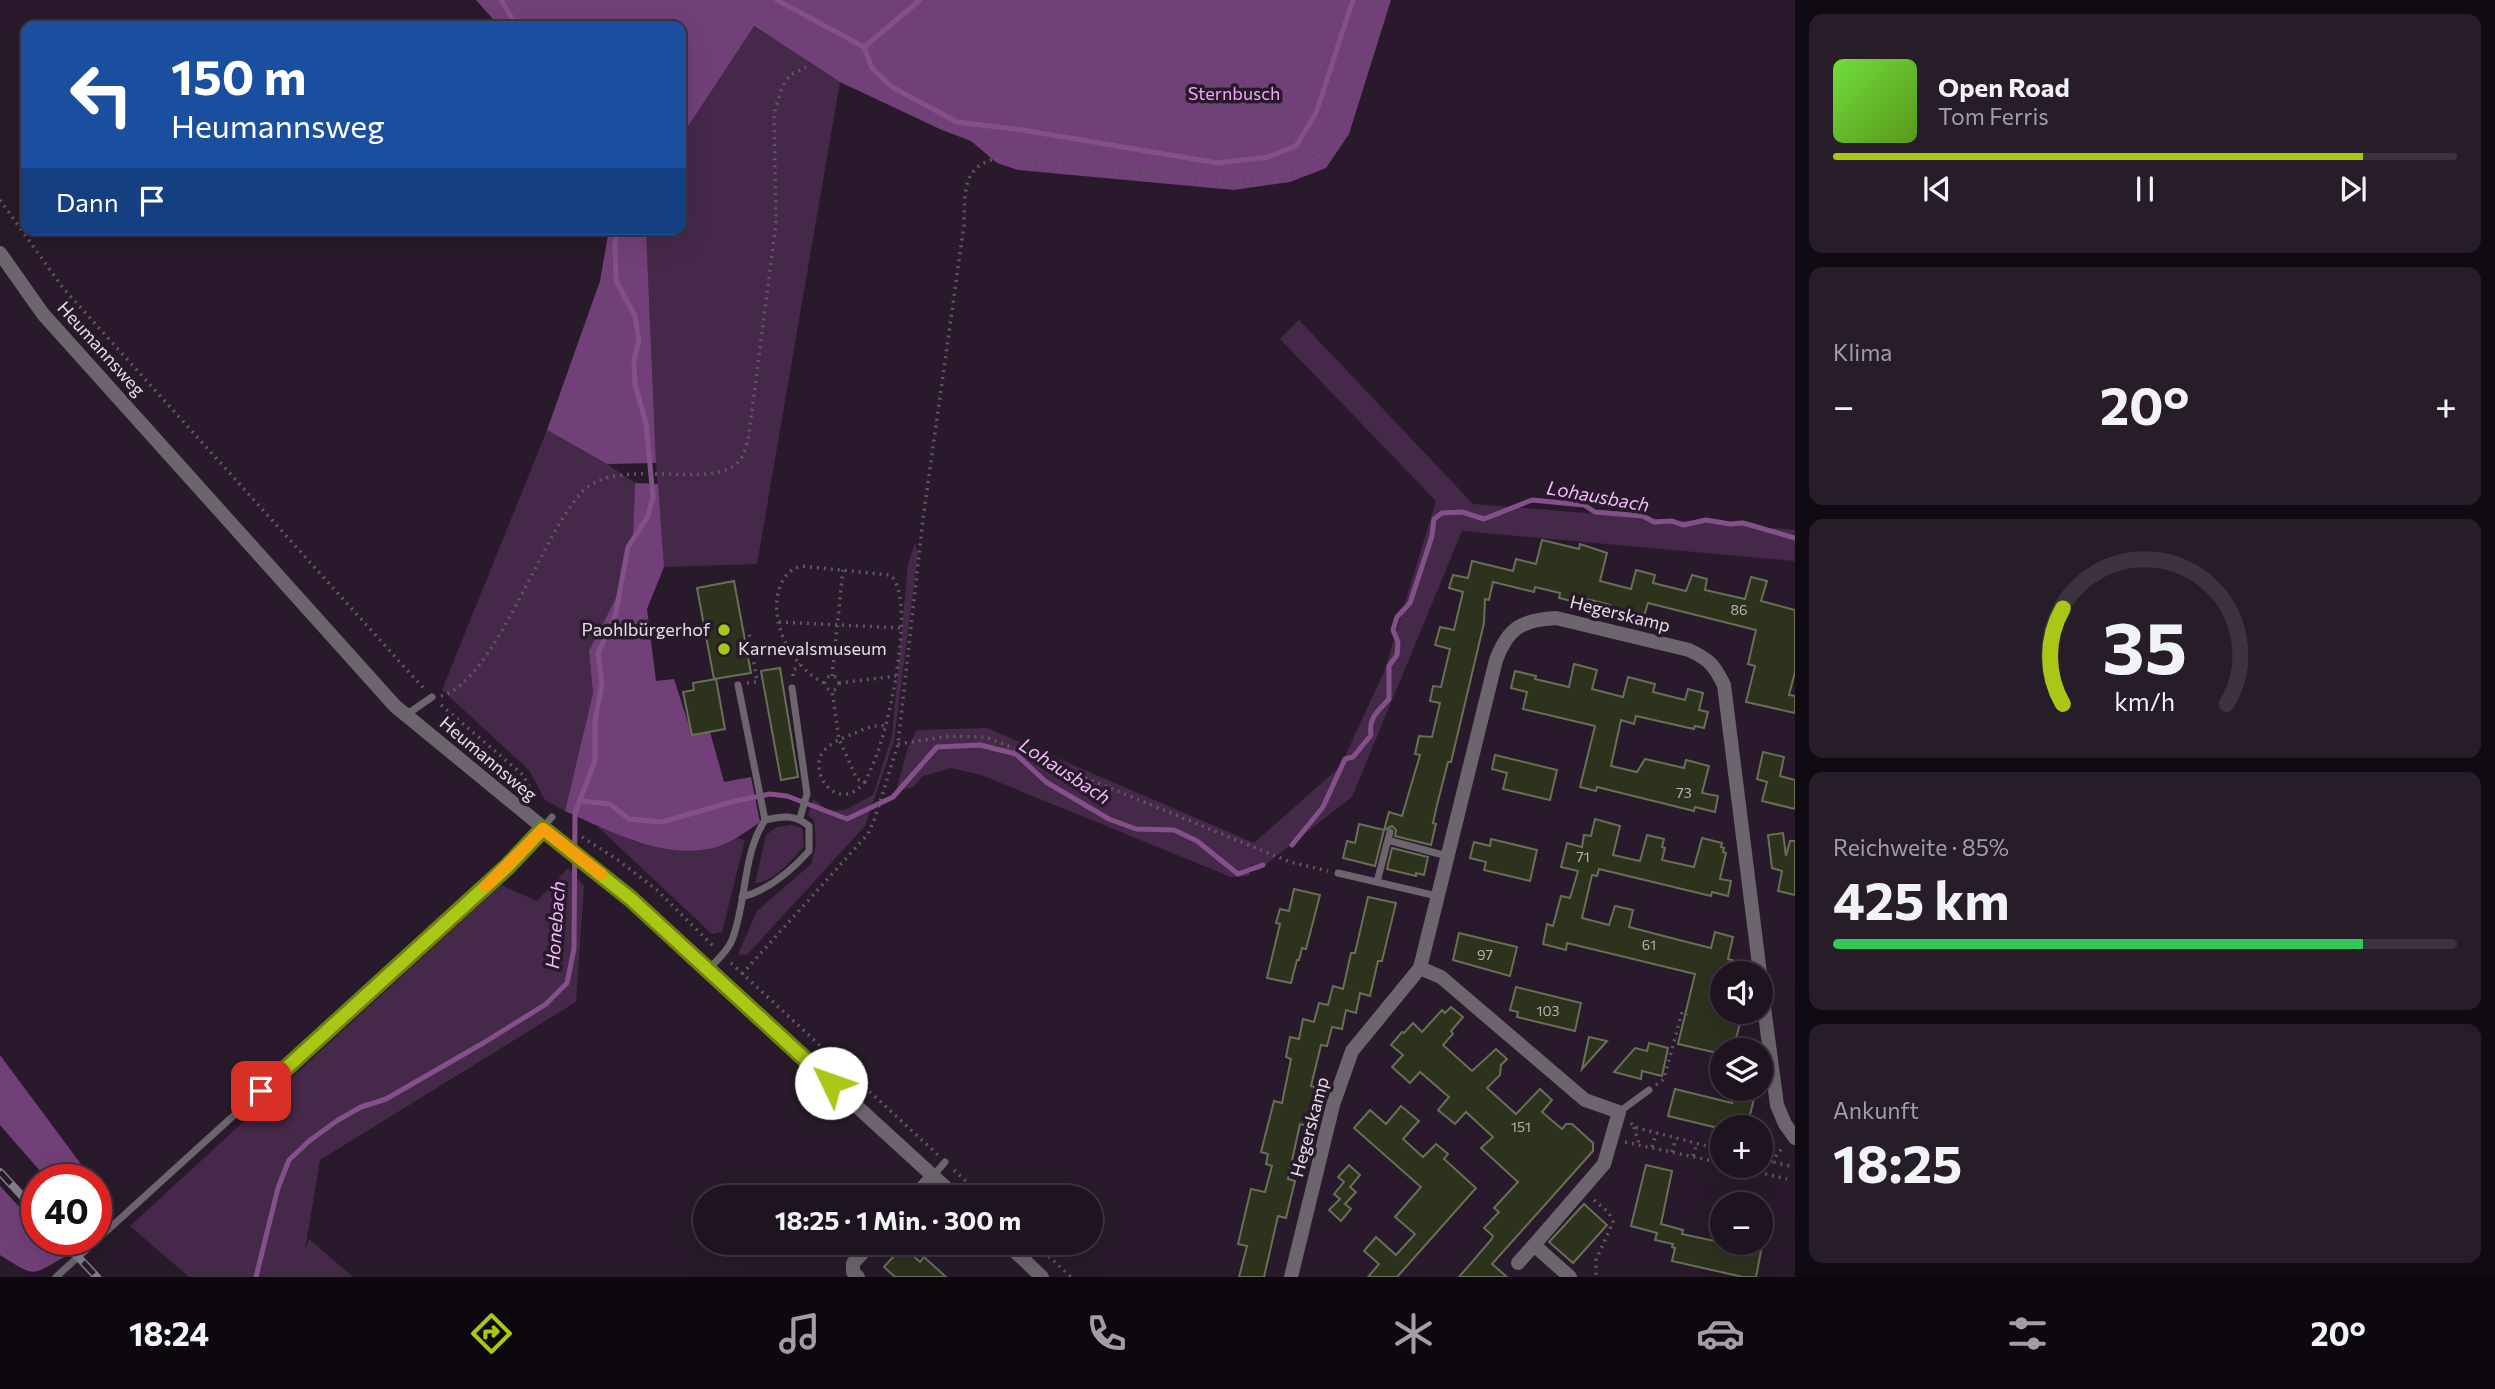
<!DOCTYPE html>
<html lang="de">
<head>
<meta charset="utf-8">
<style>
	:root { --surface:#1e1420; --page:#261d29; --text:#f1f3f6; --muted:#a19ea5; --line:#3c333e; --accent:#aac716 }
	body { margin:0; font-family:Commissioner,sans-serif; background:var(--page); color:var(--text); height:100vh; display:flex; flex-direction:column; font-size:26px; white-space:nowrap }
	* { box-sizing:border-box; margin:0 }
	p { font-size:23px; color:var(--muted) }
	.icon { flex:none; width:38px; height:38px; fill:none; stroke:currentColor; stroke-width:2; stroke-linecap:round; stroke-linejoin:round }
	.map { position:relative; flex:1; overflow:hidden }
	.side { display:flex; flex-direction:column; gap:14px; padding:14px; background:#100b12; width:700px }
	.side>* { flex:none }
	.top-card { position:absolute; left:21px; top:21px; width:665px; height:214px; border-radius:14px; box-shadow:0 7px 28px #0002,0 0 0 2px var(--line); background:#1a4fa0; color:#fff; overflow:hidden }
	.fabs { position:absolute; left:1710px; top:961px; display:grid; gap:14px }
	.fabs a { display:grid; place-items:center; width:63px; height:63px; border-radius:50%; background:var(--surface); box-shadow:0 7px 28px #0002,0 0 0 2px var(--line); font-size:35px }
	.speed { position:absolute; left:21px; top:1164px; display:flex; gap:14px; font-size:35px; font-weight:700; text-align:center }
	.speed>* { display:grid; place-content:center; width:91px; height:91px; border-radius:50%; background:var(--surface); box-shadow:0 7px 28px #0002,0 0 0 2px var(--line); line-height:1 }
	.speed .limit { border:10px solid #d22; background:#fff; color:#111 }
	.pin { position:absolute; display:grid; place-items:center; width:60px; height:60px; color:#fff; margin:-30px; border-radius:14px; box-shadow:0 4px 10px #0006 }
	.me { position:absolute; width:77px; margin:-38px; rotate:312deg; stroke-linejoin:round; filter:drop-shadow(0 0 5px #0008) }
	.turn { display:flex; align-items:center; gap:24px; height:147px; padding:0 35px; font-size:32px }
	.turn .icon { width:91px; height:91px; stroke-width:2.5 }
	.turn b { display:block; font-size:49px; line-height:60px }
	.then { display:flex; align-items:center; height:66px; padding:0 35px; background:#0003; gap:14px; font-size:26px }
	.big { font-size:52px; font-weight:700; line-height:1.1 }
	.side .tile { flex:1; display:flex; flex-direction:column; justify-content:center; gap:10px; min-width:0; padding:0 24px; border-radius:14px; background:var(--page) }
	.side .dial { align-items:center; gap:0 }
	.dial svg { height:182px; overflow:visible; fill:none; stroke:var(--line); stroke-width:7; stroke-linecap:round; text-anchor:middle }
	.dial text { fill:var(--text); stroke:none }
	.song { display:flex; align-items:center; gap:21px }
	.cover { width:84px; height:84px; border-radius:10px; background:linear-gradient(135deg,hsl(100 70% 55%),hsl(90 70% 35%)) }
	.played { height:7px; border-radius:4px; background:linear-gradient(90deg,var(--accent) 85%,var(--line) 85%) }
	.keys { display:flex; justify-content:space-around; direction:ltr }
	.heat { display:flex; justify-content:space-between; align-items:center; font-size:38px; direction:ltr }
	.charge { height:10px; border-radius:5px; background:linear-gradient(90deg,#34c759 85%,var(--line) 0) }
	.trip { position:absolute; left:693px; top:1185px; width:410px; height:70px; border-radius:35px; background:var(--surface); box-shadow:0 7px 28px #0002,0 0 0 2px var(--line); font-weight:700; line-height:70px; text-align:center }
	.tabs { display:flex; height:112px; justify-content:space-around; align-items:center; background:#0c080d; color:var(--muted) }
	.tabs .icon { width:49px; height:49px }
	.tabs .selected { color:var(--accent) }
	.tabs b { font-size:32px; color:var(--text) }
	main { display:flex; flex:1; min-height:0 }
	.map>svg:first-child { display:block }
	.green { fill:#452949 }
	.forest { fill:#724078 }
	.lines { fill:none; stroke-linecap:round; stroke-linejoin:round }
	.stream { stroke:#83508a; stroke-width:5 }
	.building { fill:#2d321d; stroke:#686f57; stroke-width:2 }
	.path { stroke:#625564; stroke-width:3.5; stroke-dasharray:2 5; stroke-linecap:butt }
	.service { stroke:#6c656d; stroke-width:7 }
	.minor { stroke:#6c656d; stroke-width:14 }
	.tertiary { stroke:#6c656d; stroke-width:14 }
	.rail-casing { stroke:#877b89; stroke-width:8 }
	.rail { stroke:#281a2a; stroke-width:5; stroke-dasharray:16; stroke-linecap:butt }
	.route-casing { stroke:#6e810e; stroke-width:18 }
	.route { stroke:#aac716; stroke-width:12 }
	.slow { stroke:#f59e0b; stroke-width:12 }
	.poi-dot { fill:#aac716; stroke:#281a2a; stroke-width:2.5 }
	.labels { text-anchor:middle; stroke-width:7; stroke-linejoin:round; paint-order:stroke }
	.number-label { font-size:14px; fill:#b8b2b5 }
	.park-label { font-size:18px; fill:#f0a7f9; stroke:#281a2a }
	.street-label { font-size:18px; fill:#e7dde8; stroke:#281a2a }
	.poi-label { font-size:18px; fill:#e7dde8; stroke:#281a2a; text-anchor:end }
	.water-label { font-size:19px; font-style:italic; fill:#f5bafc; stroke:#281a2a }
</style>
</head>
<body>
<main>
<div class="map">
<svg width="1795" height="1277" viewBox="0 0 1795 1277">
	<rect width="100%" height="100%" fill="#281a2a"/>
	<g class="green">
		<polygon points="753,26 840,82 757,564 664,567 656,463 646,229 681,229 681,137"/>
		<polygon points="1299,320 1473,504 1795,530 1795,561 1462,531 1352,797 1257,871 1252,863 1249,876 1231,877 981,775 951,768 923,776 913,787 896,791 908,747 917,730 987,728 1254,843 1340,767 1384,672 1436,501 1280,339"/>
		<polygon points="547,430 607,464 635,483 633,534 621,588 589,651 593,693 565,811 545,800 529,770 442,690"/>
		<polygon points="915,543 918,553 894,741 865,826 747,955 738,954 757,911 811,864 816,844 814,820 808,815 813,799 829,811 845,810 873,795 892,736 908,564"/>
		<path d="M 791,825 L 802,828 L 804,847 C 791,860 775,882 755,883 L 766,835 L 777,827 Z"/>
		<polygon points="597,826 636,842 716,847 737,838 745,840 722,932 712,934"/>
		<polygon points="568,868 584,886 576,1002 320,1160 305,1250 309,1239 353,1277 189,1277 130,1226 501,885 537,901"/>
	</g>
	<g class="forest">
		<polygon points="476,0 1391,0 1349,134 1326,168 1290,182 1234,190 1018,170 997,163 971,141 942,130 840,82 754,26 681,137 681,26 499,26"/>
		<polygon points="609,229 646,229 656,463 607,464 547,430 600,281"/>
		<path d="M 635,483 L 658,484 L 664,567 L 647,609 L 656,681 L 674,679 L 692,735 L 710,732 L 724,782 L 751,777 L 760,822 C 747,831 733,842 717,847 C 665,861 611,832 565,811 L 593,693 L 589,651 L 621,588 L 633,534 Z"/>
		<polygon points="0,1055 92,1179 47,1179 0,1125"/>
		<path d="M 0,1186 L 37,1226 L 37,1239 L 49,1239 L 66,1256 C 29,1277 36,1277 0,1255 Z"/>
	</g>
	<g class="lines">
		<g class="stream">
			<polyline points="501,0 512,18 520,26"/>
			<polyline points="777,0 864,47 872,68 892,87 957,122 1022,130 1218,163 1268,157 1296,146 1316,113 1353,0"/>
			<polyline points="864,47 920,0"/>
			<polyline points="580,801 610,804 629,819 662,822 735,801 770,794 787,796 847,819 893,797 937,747 980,745 1016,754 1046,782 1109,819 1136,829 1174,830 1197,841 1238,874 1263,865"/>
			<path d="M 1292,845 L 1323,807 L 1345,759 L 1353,757 L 1371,735 C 1368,718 1378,711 1389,699 L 1389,666 L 1397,655 L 1398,642 L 1393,630 L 1397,617 L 1410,603 L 1432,536 L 1434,519 L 1442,513 L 1462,512 L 1484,519 L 1532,500 L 1584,505 L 1595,512 L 1643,516 L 1654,522 L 1672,521 L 1683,525 L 1706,520 L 1730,524 L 1743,523 L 1795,538"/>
			<polyline points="256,1277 278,1188 289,1160 309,1141 338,1120 361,1107 386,1099 485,1042 546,1004 567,983 574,949 575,813 595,761 595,721 602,684 598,653 615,617 628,547 648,516 653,497 646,424 635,384 634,360 639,341 635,316 616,281 615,243 619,229"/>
		</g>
	</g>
	<g class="building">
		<polygon points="1542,540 1579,549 1580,544 1607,553 1600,581 1631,589 1636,570 1655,575 1653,583 1686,591 1692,575 1707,579 1705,590 1745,599 1751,577 1767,581 1761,601 1795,610 1795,672 1789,695 1795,696 1795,713 1746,702 1755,666 1748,664 1756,630 1648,603 1644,616 1632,613 1631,616 1609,610 1610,605 1595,601 1581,598 1580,603 1559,598 1560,593 1535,587 1534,592 1493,582 1489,600 1485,599 1484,623 1451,762 1448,762 1437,805 1433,823 1436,824 1431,845 1395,836 1396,830 1392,826 1384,830 1389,812 1402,816 1420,755 1415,754 1419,736 1432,737 1440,703 1430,701 1433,686 1441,687 1450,649 1435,645 1440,627 1454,630 1463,592 1449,588 1453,575 1468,578 1472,561 1513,571 1516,559 1536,564"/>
		<polygon points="734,581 751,673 714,679 697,588"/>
		<polygon points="1574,664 1597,670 1592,689 1623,697 1628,677 1655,684 1653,692 1685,700 1688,689 1703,693 1699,710 1708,712 1704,728 1695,726 1694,729 1636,716 1634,724 1621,720 1611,766 1637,772 1645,759 1684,768 1686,760 1709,766 1702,793 1718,796 1715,812 1695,807 1694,811 1597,787 1596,791 1580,787 1595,726 1523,709 1527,692 1511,688 1515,671 1536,676 1535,679 1569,687"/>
		<polygon points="780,668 798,777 781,780 761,671"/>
		<polygon points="716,679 725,729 692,735 683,692 694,690 693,683"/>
		<polygon points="1763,752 1784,757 1780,776 1795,780 1795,809 1762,801 1767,782 1757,779"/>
		<polygon points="1495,755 1557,770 1550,800 1503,789 1507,773 1492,769"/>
		<polygon points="1595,819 1620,826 1613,855 1640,861 1647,835 1664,839 1662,847 1665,848 1662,860 1694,867 1702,838 1722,843 1721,847 1724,848 1723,852 1726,853 1720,879 1731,881 1728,896 1712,892 1711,896 1599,869 1597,876 1592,875 1582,918 1609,925 1615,906 1633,910 1629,927 1683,941 1711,948 1715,932 1733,937 1728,959 1735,961 1731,973 1722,973 1722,997 1718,1012 1743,1012 1733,1050 1722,1050 1722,1054 1678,1044 1695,974 1567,943 1566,950 1543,944 1547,924 1553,926 1561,896 1570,898 1578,871 1561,867 1567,843 1582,847 1584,835 1591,836"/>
		<polygon points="1359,824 1384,830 1375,866 1343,858 1347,841 1355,843"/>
		<polygon points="1783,833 1786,856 1790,841 1795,841 1795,895 1778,891 1782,871 1772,868 1768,835"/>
		<polygon points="1491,839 1537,850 1530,881 1484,870 1486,862 1470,858 1474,842 1490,846"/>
		<polygon points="1392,848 1428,857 1424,875 1416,873 1416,876 1387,869"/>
		<polygon points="1294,889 1320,895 1306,949 1302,948 1299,960 1297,960 1291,983 1267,978 1280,924 1276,923 1280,909 1289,911"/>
		<polygon points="1368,897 1396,903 1382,961 1378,961 1370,996 1360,993 1356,1013 1346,1010 1342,1029 1332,1027 1327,1046 1321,1045 1311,1086 1318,1088 1308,1126 1300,1124 1288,1179 1295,1181 1286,1218 1278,1216 1264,1277 1239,1277 1247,1246 1238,1244 1251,1189 1265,1192 1272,1166 1266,1164 1268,1154 1261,1152 1274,1101 1282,1103 1291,1059 1286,1057 1290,1037 1299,1039 1303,1019 1314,1022 1319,1003 1328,1005 1333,986 1343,989 1351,953 1355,953"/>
		<polygon points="1459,933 1517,947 1510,976 1453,960"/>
		<polygon points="1516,987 1581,1003 1575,1031 1517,1017 1518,1012 1510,1010"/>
		<polygon points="1451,1007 1463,1017 1451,1031 1453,1034 1443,1045 1472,1071 1496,1049 1507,1059 1501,1065 1500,1075 1487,1088 1516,1114 1540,1089 1552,1100 1542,1112 1562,1129 1566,1124 1572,1124 1593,1143 1593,1151 1492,1264 1507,1277 1459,1277 1491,1240 1493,1236 1484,1228 1499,1212 1494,1208 1518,1182 1481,1148 1493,1137 1466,1112 1455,1124 1438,1110 1449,1097 1420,1072 1410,1083 1392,1067 1403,1055 1391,1045 1402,1032 1404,1033 1413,1023 1422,1032 1442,1010 1445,1013"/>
		<polygon points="1589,1037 1607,1041 1582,1069"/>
		<polygon points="1649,1043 1668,1048 1662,1076 1642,1071 1641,1079 1614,1072 1635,1048 1647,1051"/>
		<polygon points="1675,1089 1732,1103 1735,1093 1754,1099 1747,1127 1728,1122 1727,1127 1722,1129 1668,1116"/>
		<polygon points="1401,1106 1419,1121 1403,1139 1423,1157 1436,1144 1448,1154 1444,1159 1476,1188 1397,1277 1368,1277 1379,1264 1364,1251 1376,1237 1396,1255 1415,1234 1395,1217 1421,1187 1354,1128 1370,1110 1386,1124"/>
		<polygon points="1349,1165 1360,1175 1350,1187 1356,1192 1345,1204 1351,1209 1341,1221 1329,1210 1340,1199 1334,1194 1344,1182 1338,1177"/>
		<polygon points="1646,1165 1672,1171 1661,1224 1683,1230 1682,1234 1761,1251 1756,1277 1743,1277 1672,1261 1675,1248 1672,1247 1673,1244 1655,1240 1657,1233 1631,1226"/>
		<polygon points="1584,1204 1607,1225 1573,1263 1549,1242"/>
		<polygon points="903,1246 920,1262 924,1257 946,1277 895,1277 884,1267"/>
	</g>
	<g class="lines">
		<g class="path">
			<polyline points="0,200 63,288 425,690"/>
			<polyline points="779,622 901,628"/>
			<circle cx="832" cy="683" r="7"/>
			<polyline points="793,676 793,671 800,664"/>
			<polyline points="832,676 843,570"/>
			<polyline points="747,683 757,682 749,632"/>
			<path d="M 824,683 C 792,667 769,624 779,589 C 783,577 789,570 801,566 L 890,575 C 916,596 891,712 881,742 C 877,756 871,769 865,782 L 857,779 L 839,739 L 832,691"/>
			<polyline points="839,683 896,676"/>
			<path d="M 441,696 C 495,681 540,537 582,492 C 617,454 715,493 740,460 C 744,455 746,446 748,441 L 776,223 L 774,114 L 782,87 L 790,75 L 806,67"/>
			<polyline points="441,705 523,775 536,800"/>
			<polyline points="898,744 950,736 986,737 1290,862 1328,871"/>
			<path d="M 865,782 C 860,787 855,793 847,794 C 828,797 813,772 821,755 C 827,744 842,738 853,734 C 864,729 874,724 886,726"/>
			<polyline points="582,837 618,860 657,890 715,948"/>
			<polyline points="731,963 938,1155"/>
			<path d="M 742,974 L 868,834 L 875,818 L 898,744 L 923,519 L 964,225 C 965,194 961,164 1000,158 L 1235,184 L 1266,180 L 1295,171 L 1318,156 L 1339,129 L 1380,0"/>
			<polyline points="1656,1085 1664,1079 1682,1012 1686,1013 1685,1018"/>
			<polyline points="1631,1123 1634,1127 1722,1150"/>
			<polyline points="1634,1127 1639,1144"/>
			<polyline points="1625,1142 1722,1163"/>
			<polyline points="1652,1147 1656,1133"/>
			<polyline points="1672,1152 1676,1138"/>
			<polyline points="1693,1156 1697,1143"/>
			<polyline points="1760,1159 1790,1166"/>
			<polyline points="1771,1162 1783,1147"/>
			<polyline points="1731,1166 1787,1179"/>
			<polyline points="954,1170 983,1197"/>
			<polyline points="1594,1200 1609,1213 1613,1222 1596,1260 1596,1277"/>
			<polyline points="980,1242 994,1255"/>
			<polyline points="1033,1242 1071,1277"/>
		</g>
		<g class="service">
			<polyline points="738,685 765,820"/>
			<polyline points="792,688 807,794 800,818"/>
			<polyline points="406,715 432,697"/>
			<polyline points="1391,841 1447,856"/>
			<polyline points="1338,873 1437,896"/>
			<polyline points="1377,882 1390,832"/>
			<path d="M 708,970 C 716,961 728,951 732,940 C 747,902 742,855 765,820 C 782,816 795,814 809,826 L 809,851 C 791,871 769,890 742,897"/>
			<polyline points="1619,1112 1649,1090"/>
			<polyline points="933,1176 945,1162"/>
			<polyline points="56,1277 507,867 552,817"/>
		</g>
		<g class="minor">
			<polyline points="1420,968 1441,977 1585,1100 1619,1112 1604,1164 1534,1245 1570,1277"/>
			<polyline points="1760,977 1777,1105 1785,1124 1795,1138"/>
			<polyline points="914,1197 933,1176"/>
			<polyline points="1518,1263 1534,1245"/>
			<polyline points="858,1277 853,1272 853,1263 873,1242"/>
			<path d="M 1291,1277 L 1333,1105 L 1352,1051 L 1420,968 L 1496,660 C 1508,628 1521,620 1556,618 L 1689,650 C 1710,660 1714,665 1724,685 L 1760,973"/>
		</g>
		<g class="tertiary">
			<polyline points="0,253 43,314 395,706 630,899 956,1197"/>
			<polyline points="1005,1242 1042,1277"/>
		</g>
		<defs>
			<g id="rail">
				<polyline points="0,1172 37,1212"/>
				<polyline points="61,1239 97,1277"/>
			</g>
		</defs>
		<use href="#rail" class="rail-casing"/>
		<use href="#rail" class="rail"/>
	</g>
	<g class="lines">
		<defs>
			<polyline id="route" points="261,1091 507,867 543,829 631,899 831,1083"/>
		</defs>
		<use href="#route" class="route-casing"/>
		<use href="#route" class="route"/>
		<polyline class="slow" points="486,886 543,829 601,874"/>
	</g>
	<g class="poi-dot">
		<circle cx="724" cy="630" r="7"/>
		<circle cx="724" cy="649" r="7"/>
	</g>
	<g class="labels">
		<g class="number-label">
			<text x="1739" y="615">86</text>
			<text x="1684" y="798">73</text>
			<text x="1583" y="862">71</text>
			<text x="1649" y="950">61</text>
			<text x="1485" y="960">97</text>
			<text x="1548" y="1016">103</text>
			<text x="1521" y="1132">151</text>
		</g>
		<g class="park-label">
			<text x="1234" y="100">Sternbusch</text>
		</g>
		<g class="street-label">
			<text transform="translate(101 349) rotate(48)" y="6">Heumannsweg</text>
			<text transform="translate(1620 614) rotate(14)" y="6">Hegerskamp</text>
			<text transform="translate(488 759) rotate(40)" y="6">Heumannsweg</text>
			<text transform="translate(1310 1127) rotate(-75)" y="6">Hegerskamp</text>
		</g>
		<g class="poi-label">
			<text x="710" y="636">Paohlbürgerhof</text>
			<text x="738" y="655" text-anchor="start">Karnevalsmuseum</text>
		</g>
		<g class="water-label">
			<text transform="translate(1598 496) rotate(10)" y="7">Lohausbach</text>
			<text transform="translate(1065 771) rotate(33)" y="7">Lohausbach</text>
			<text transform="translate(555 925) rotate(-86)" y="7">Honebach</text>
		</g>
	</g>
</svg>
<div class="fabs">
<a><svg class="icon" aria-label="sound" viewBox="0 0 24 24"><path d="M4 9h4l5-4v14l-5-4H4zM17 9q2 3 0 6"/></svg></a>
<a><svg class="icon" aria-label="layers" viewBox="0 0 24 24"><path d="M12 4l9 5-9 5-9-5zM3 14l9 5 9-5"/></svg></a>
<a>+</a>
<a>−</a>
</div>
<div class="speed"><div class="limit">40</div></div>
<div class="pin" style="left:261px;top:1091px;background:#d93025"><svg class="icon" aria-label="arrive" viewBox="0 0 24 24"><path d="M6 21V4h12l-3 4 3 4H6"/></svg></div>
<svg class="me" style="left:831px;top:1083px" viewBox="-20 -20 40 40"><circle r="19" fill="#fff"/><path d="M0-13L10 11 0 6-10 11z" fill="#aac716"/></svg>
<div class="trip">18:25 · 1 Min. · 300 m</div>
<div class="top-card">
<div class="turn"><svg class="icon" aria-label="left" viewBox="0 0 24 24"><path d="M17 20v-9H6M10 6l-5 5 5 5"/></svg><div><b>150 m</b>Heumannsweg</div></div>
<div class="then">Dann<svg class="icon" aria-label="arrive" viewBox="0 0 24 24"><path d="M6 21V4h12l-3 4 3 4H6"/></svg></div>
</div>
</div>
<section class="side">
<div class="tile">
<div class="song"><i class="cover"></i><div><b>Open Road</b><p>Tom Ferris</p></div></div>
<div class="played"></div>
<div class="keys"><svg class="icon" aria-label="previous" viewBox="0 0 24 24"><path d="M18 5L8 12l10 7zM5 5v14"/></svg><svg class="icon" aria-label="pause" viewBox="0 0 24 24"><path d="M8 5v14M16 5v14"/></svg><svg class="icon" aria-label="next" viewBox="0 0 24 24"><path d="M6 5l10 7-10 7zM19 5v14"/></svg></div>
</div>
<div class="tile"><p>Klima</p>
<div class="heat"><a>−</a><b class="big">20°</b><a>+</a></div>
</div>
<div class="tile dial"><svg viewBox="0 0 100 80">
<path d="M14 69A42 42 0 1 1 86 69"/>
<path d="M14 69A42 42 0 0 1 14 27" stroke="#aac716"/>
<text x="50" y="56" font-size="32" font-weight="700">35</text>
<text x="50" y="72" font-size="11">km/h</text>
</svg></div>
<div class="tile"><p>Reichweite · 85%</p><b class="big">425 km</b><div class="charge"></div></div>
<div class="tile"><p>Ankunft</p><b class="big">18:25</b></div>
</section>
</main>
<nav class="tabs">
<b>18:24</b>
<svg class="icon selected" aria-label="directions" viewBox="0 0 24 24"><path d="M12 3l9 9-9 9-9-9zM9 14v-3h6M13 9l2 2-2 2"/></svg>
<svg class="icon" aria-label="music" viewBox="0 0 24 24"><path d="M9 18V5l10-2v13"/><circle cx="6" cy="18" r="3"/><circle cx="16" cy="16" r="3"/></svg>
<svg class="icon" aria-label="phone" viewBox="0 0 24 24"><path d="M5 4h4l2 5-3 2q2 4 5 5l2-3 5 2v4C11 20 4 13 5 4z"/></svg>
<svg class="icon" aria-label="climate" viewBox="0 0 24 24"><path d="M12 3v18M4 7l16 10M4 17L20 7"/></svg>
<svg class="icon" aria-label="car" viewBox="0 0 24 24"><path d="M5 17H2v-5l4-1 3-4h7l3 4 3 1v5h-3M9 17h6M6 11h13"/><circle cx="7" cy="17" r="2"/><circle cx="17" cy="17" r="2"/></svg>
<svg class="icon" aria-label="filters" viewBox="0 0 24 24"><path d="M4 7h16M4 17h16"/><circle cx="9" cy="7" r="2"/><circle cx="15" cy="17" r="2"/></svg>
<b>20°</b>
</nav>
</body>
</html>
